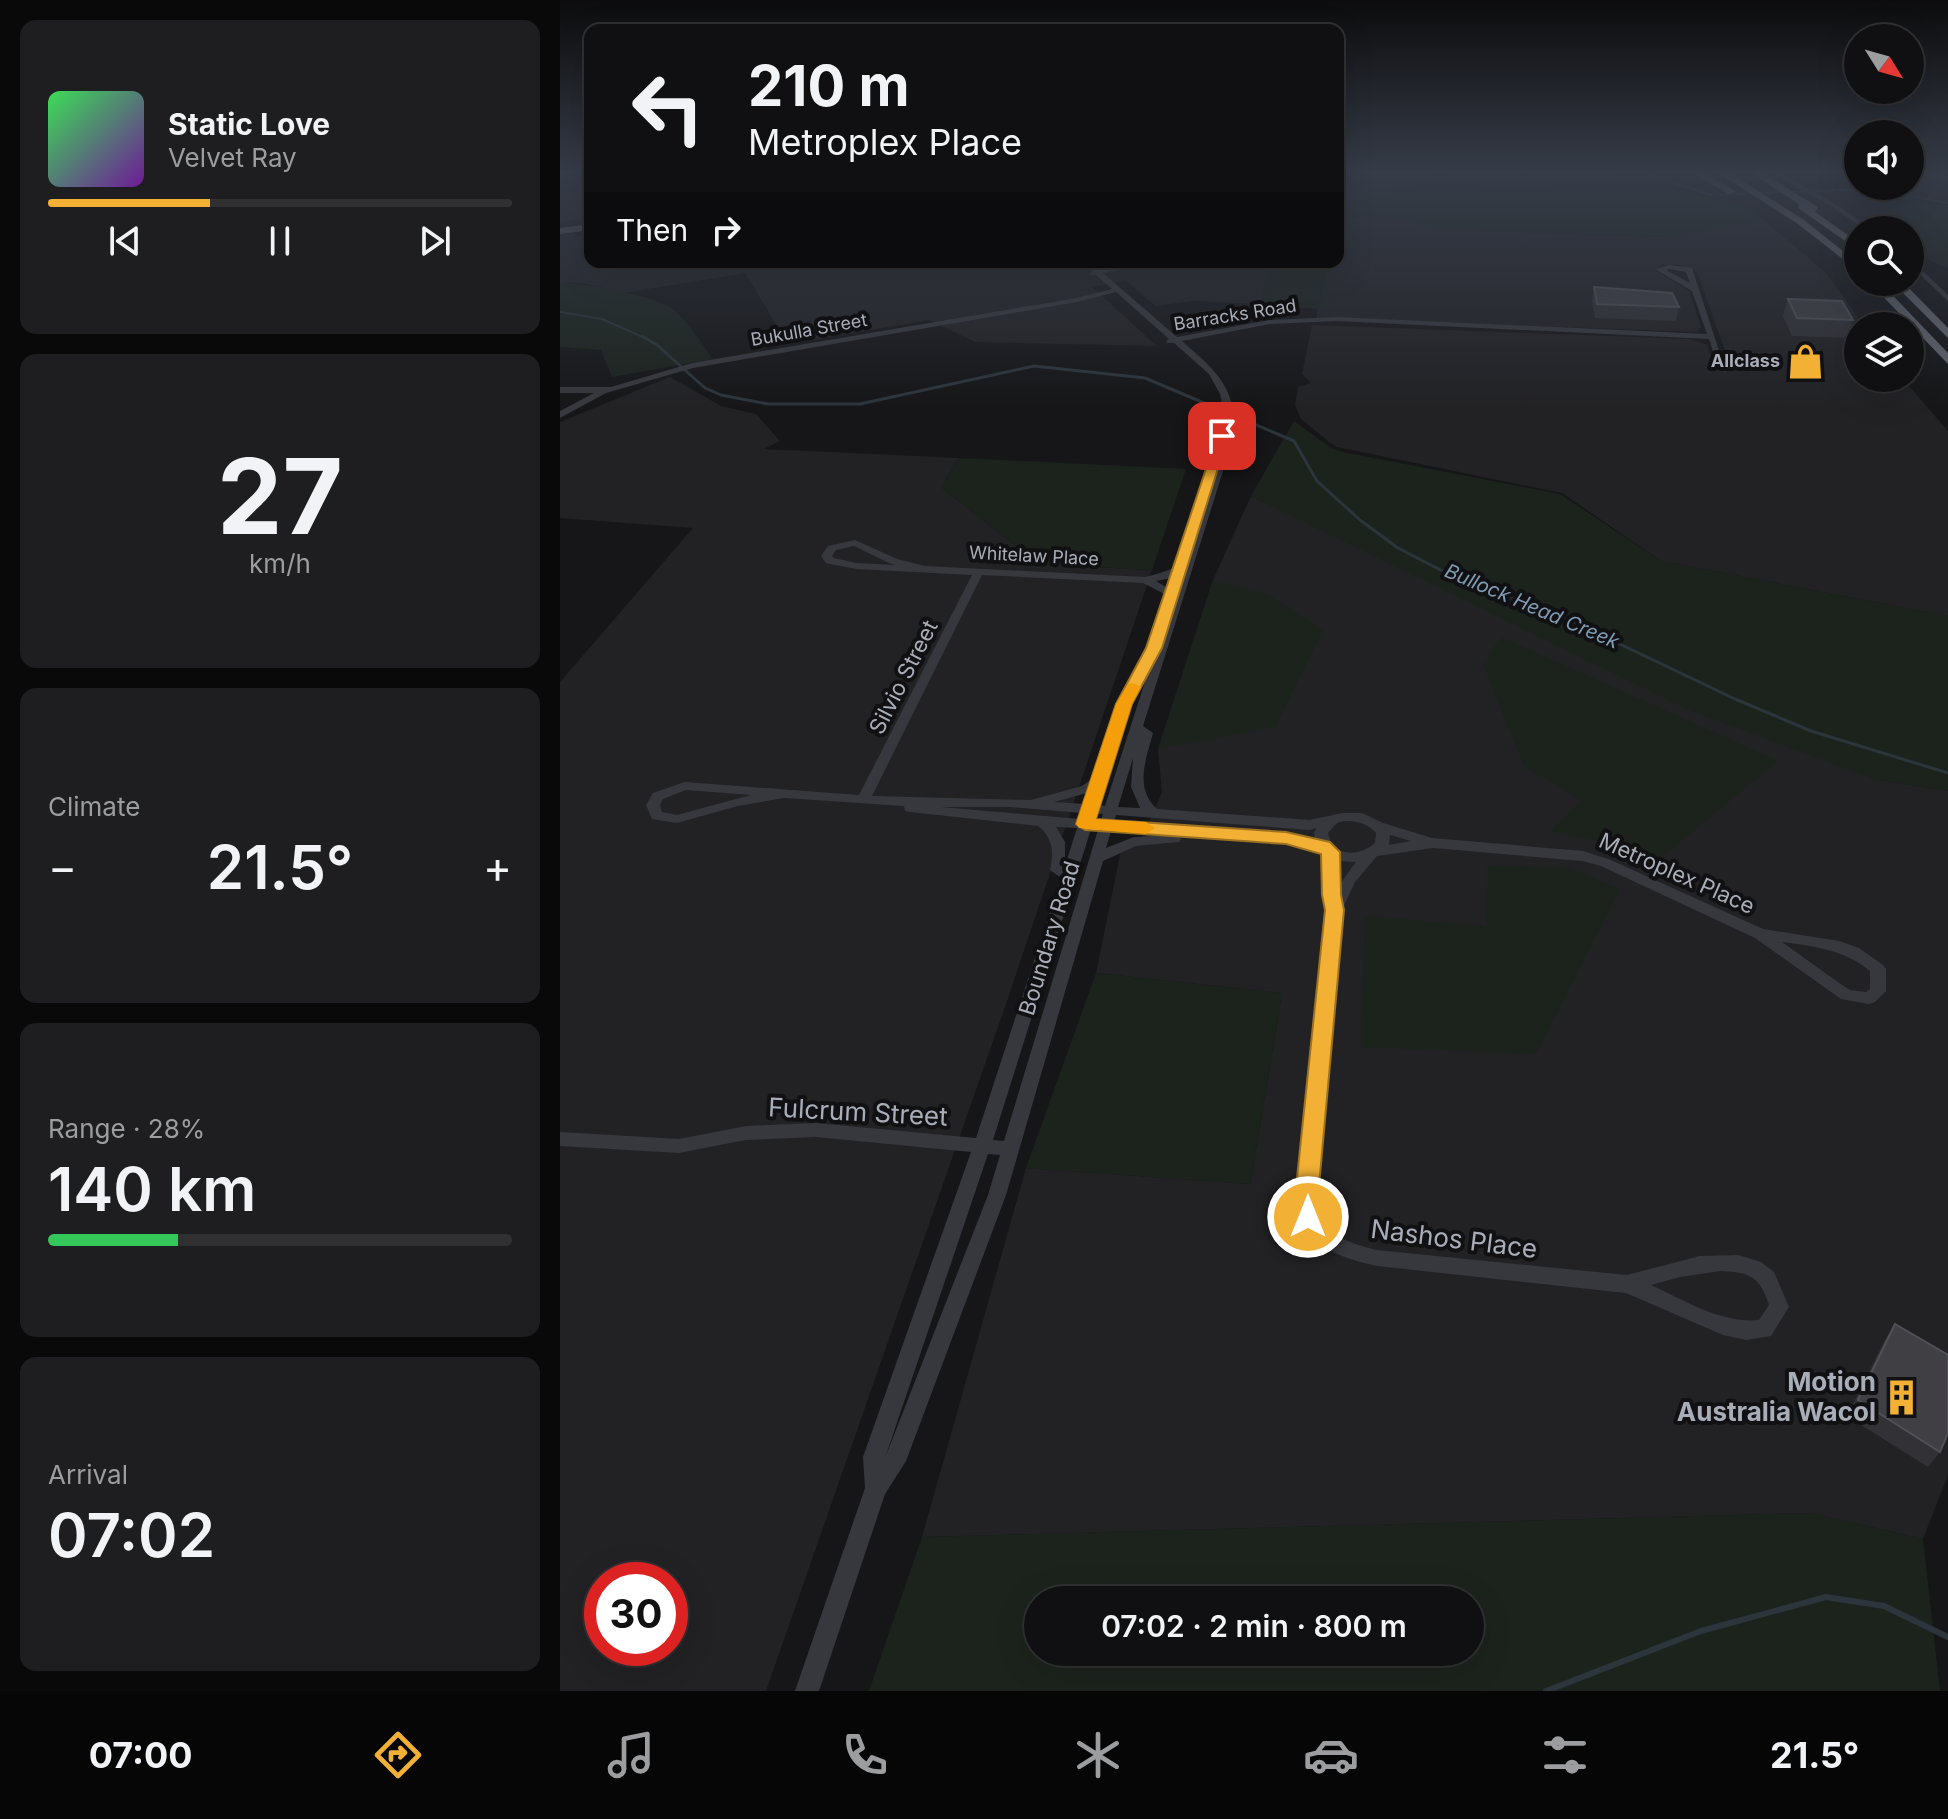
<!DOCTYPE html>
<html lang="en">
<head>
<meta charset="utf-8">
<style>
	:root { --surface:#101012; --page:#1e1e20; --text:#f1f3f6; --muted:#9c9d9f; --line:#303032; --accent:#f2b134 }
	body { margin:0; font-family:Inter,sans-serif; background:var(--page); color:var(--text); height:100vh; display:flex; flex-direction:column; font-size:30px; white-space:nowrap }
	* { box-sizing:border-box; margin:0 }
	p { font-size:26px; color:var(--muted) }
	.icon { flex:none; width:44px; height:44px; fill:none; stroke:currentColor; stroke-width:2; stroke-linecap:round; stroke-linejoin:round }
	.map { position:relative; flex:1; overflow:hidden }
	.panel { display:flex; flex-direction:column; gap:20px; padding:20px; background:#09090a; width:560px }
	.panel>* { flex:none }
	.hud { position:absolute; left:24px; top:24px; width:760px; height:244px; border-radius:16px; box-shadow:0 8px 32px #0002,0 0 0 2px var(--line); background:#101012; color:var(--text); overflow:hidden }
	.needle { width:52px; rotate:127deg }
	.controls { position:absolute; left:1284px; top:24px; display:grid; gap:16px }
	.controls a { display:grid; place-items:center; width:80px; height:80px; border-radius:50%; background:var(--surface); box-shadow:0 8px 32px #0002,0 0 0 2px var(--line); font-size:40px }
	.speed { position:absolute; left:24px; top:1562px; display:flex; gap:16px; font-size:40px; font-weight:700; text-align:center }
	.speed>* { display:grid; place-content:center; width:104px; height:104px; border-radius:50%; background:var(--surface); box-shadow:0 8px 32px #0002,0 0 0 2px var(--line); line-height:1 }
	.speed .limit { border:12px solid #d22; background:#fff; color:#111 }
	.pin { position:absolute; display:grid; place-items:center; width:68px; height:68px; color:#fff; margin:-34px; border-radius:16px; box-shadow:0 4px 12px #0006 }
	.me { position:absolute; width:88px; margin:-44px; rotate:0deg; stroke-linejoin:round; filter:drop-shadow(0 0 6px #0008) }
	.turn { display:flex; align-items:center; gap:28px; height:168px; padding:0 32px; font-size:36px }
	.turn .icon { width:104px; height:104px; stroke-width:2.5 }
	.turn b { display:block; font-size:56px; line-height:68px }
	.then { display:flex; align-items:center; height:76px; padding:0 32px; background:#0003; gap:16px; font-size:30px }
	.big { font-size:60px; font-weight:600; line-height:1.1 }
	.panel .card { flex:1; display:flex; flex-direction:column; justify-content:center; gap:12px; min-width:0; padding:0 28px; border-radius:16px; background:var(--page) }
	.panel .dial { align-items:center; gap:0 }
	.dial b { font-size:104px; line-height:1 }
	.song { display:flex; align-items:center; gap:24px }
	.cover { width:96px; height:96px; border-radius:12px; background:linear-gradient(135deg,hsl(130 70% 55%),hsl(280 70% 35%)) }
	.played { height:8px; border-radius:4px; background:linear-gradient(90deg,var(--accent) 35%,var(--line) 35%) }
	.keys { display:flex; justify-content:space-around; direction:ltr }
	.heat { display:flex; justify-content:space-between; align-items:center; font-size:44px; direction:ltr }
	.charge { height:12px; border-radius:6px; background:linear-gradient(90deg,#34c759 28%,var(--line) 0) }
	.trip { position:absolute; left:464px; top:1586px; width:460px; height:80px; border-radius:40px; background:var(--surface); box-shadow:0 8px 32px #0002,0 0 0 2px var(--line); font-weight:600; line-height:80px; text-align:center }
	.tabs { display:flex; height:128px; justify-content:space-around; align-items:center; background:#060607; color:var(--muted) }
	.tabs .icon { width:56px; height:56px }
	.tabs .current { color:var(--accent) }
	.tabs b { font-size:36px; color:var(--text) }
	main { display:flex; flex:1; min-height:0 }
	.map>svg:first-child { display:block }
	.built { fill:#222225; fill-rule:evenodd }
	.green { fill:#1c231d; fill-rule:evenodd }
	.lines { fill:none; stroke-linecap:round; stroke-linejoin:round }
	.stream-far2 { stroke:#2c353c; stroke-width:2 }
	.stream-far1 { stroke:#2c353c; stroke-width:3 }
	.stream { stroke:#2c353c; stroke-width:6 }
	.minor { fill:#37383d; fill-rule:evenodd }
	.major { fill:#53555c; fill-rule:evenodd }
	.highway { fill:#63666e; fill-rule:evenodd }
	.rail-casing { stroke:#4a4c52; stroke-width:4 }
	.rail { stroke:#111113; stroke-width:2; stroke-dasharray:6; stroke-linecap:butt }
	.wall { fill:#323236 }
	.building { fill:#3f3f44; stroke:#4f5156; stroke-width:2 }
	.route { fill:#f2b134; stroke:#9d7322; stroke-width:2 }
	.slow { fill:#f59e0b }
	.labels { text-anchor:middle; stroke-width:8; stroke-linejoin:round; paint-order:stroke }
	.far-street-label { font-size:18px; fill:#a8adb8; stroke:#111113 }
	.far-poi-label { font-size:18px; font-weight:bold; fill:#a8adb8; stroke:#111113; text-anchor:end }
	.far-water-label { font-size:20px; font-style:italic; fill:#7f9bb3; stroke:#111113 }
	.street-label { font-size:22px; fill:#a8adb8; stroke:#111113 }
	.near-street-label { font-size:26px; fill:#a8adb8; stroke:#111113 }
	.near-poi-label { font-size:26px; font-weight:bold; fill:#a8adb8; stroke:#111113; text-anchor:end }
</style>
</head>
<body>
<main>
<section class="panel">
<div class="card">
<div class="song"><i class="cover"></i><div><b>Static Love</b><p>Velvet Ray</p></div></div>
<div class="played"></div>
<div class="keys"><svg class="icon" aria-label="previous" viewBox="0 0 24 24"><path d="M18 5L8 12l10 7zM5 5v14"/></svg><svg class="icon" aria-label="pause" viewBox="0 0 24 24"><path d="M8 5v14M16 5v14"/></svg><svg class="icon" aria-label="next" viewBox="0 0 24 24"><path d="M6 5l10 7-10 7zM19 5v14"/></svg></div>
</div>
<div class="card dial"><b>27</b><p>km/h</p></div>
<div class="card"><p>Climate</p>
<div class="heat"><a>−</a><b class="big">21.5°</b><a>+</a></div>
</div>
<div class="card"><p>Range · 28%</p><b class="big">140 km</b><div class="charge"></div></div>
<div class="card"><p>Arrival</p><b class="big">07:02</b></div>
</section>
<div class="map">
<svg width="1388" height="1691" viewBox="0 0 1388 1691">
	<rect width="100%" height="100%" fill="#161618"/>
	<g class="built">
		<polygon points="0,172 30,172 30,218 0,222"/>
		<polygon points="778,172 1052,172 1070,180 935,188 878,175 818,199 778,202"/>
		<polygon points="1350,172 1388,175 1388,196 1316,186 1350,186"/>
		<polygon points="779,216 847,219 874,229 1100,237 1205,221 1266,273 1304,326 1298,326 1298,378 1342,378 1388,431 1388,616 1101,561 1002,493 777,447 769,442 741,419 735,405 738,387 751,383 742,374 752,325 1131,339 1147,345 1156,369 1172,370 1137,272 1119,265 1102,265 1095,270 1129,291 1141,327 1137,332 756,318 768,262 778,262"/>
		<polygon points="13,233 15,236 30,234 30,262 712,262 701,304 633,301 595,306 566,280 532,287 597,346 415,342 369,320 228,344 185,273 64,293 23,283 0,283 0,235"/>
		<path d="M 110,377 L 161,406 L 196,414 L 220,441 L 204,449 L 399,458 L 381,487 L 479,564 L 592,570 L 447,1001 L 206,1691 L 0,1691 L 0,682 L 133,528 L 0,518 L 0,422 ZM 42,1580 L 110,1580 L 110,1648 L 42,1648 Z"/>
		<polygon points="691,496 1314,779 1388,791 1388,1475 1363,1539 1250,1513 362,1537 466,1168 690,1184 722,993 536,973 561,850 579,845 602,792 598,749 653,580"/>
	</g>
	<g class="green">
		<polygon points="878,175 935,188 1070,180 1187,207 1205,221 1111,237 874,229 847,219 779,216 778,219 778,202 818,199"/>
		<polygon points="1346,202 1388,205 1388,268 1370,261 1350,239 1350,230 1341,230 1319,213"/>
		<polygon points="712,262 768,262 758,309 701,304"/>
		<path d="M 0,283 C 24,283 97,295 114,310 C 129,324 141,341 152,359 L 52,377 L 41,350 L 0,347 Z"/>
		<polygon points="734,421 771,448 783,452 1000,494 1101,561 1388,616 1388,791 1314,779 1129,710 691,496"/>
		<polygon points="399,458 626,469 592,570 479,564 381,487"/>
		<polygon points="653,580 708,595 763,630 715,727 598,749"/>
		<polygon points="941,637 1218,761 1093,864 1038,841 991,831 1022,801 964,766 923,664"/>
		<polygon points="927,866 1010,868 1060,889 976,1054 801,1047 805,916 926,926"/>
		<polygon points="536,973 722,993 690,1184 466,1168"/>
		<path d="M 1250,1513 L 1363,1539 L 1380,1691 L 309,1691 L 362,1537 ZM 910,1600 L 910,1652 L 478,1652 L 478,1600 Z"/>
	</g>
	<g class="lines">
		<g class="stream-far2">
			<polyline points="1081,172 1151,195 1223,192"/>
			<polyline points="1231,192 1314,189 1388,203"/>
			<polyline points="0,312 42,319 85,338"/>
		</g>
		<polyline class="stream-far1" points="82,336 97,345 145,388 161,395 208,404 300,404 474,366 585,378 734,441 757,481 800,520 838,548 896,578 978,605 1175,699 1251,731 1388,773"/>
		<polyline class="stream" points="986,1691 1141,1631 1266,1597 1324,1606 1388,1637"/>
		<g class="minor">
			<polygon points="839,172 867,172 864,174"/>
			<polygon points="1209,172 1218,172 1272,202 1314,230 1306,230 1268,204"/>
			<polygon points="1350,259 1388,295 1388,301 1350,265"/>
			<path d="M 522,262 L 530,262 L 539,270 L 583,262 L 599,262 L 543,273 L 617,337 L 710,320 L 777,317 L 1147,334 L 1132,291 L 1095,269 L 1110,265 L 1132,268 L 1166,372 L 1159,370 L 1149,339 L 777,321 L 710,324 L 622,341 C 656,371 677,387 674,436 L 583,726 L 593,733 C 586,759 574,788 597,809 L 750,820 L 782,813 L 802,813 L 823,823 L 872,838 L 1023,851 L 1051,860 L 1203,929 L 1279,941 L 1299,948 L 1323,965 L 1326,969 L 1326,991 L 1315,1002 L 1309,1004 L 1281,999 L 1195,938 L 1041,866 L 1022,861 L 873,848 L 817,856 L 795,882 L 782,910 L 755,1197 C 763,1234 783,1242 817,1250 L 1067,1275 L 1140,1256 L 1178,1255 L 1201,1262 L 1214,1272 L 1229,1307 L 1211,1336 L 1186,1340 L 1163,1335 L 1066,1293 L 817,1266 C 772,1256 746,1245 737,1197 L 768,910 L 763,854 L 760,850 L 726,843 L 617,835 L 621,839 L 619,842 L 576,846 L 543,861 L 446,1195 L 346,1461 L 325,1494 L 259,1691 L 235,1691 L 305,1488 L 303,1457 L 411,1152 L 256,1137 L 186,1140 L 119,1153 L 0,1146 L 0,1132 L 119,1139 L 186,1126 L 256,1123 L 416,1138 L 501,878 L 490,870 C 494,851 493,838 478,826 L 350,812 L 345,811 L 344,806 L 224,798 L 178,806 L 117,823 L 92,819 L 86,805 L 93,793 L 125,782 L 299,795 L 412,575 L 296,569 L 270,564 L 266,563 L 261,556 L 268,546 L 295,540 L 337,559 L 365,566 L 585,577 C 597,575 614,567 622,566 L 664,436 L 665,419 L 660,394 L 649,374 L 614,343 L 607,343 L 606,341 L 609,339 L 556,292 L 517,302 L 133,368 L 46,393 L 0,418 L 0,411 L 34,393 L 0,393 L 0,387 L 51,387 L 132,363 L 517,298 L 552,289 L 536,275 L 529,275 L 532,271 ZM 1110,269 L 1126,272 L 1130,283 L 1106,270 ZM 294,546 L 329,563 L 335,565 L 296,563 L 274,558 L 272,556 L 276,550 ZM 620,573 L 614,592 L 596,581 L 611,578 ZM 422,575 L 583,583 L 612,598 L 601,634 L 594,635 L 592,637 L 558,704 L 534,777 L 522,786 L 471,800 L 312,796 ZM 592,660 L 545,806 L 538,805 L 570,704 ZM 573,758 L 571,787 L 580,808 L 558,807 ZM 126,790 L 191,795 L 117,815 L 102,812 L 100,805 L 103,799 ZM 529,793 L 525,804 L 494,802 L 527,793 ZM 381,807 L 449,807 L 522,813 L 520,819 ZM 536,814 L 543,814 L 541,821 L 533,820 ZM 556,815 L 750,830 L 757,828 L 754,832 L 755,839 L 726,833 L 554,822 ZM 783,821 C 796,821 806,822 816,833 L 815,843 C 802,854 787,856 772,847 L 768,833 L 777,823 ZM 496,827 L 517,828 L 505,866 L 505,842 ZM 531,829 L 538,830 L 444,1141 L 433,1140 ZM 551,831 L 610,835 L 574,837 L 546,848 ZM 830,835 L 851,841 L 829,845 ZM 778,861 L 796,862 L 780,884 ZM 1222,942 C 1254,946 1285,950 1310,971 L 1310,989 L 1306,992 L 1290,990 L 1282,985 ZM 428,1154 L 440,1155 L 428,1195 L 325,1458 ZM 1160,1271 C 1189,1272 1200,1276 1209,1305 L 1199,1320 C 1162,1324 1124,1300 1091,1285 L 1120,1277 Z"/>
		</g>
		<polygon class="major" points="30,224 30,230 0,234 0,228"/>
		<g class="highway">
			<polygon points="1130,172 1142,172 1177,192 1169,194"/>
			<polygon points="1157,172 1168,172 1244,220 1298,263 1298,271 1238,224"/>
			<polygon points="1190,172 1201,172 1258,207 1255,212 1298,242 1298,250 1238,208 1239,204"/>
			<polygon points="1309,282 1320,282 1388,353 1388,364"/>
			<polygon points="1332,282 1343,282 1388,328 1388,338"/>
		</g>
		<defs>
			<polyline id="rail" points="1367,172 1388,180"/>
		</defs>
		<use href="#rail" class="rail-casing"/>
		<use href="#rail" class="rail"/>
	</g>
	<g class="wall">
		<polygon points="1034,287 1119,307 1116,321 1035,318 1032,300"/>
		<polygon points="1228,299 1293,320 1288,338 1232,336 1223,316"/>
		<polygon points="1335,1324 1380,1452 1368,1467 1287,1416 1325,1340"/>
	</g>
	<g class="building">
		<polygon points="1034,287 1112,293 1119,307 1037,304"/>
		<polygon points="1228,299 1282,301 1293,320 1237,318"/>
		<polygon points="1335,1324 1388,1355 1388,1433 1380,1452 1298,1400"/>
	</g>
	<linearGradient id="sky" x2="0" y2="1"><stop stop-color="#0c0c0d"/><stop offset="0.42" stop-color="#363c48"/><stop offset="1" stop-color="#363c48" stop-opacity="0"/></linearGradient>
	<rect width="1388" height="409" fill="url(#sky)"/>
	<polygon class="route" points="658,433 668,436 602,648 572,704 536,819 726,832 770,842 780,852 781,895 784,910 758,1197 760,1217 757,1224 748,1227 740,1224 735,1197 765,910 762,895 761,854 726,844 525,830 516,824 556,704 586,648"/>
	<polygon class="slow" points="573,683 581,687 572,704 536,819 586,822 595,828 586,834 519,828 516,824 556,704 568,684"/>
	<defs>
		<symbol id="shop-bare" viewBox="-9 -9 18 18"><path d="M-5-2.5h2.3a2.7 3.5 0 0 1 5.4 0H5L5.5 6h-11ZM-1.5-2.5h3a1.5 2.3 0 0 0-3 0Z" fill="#f2b134" stroke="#111113" stroke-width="2.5" paint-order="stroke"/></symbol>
		<symbol id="building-bare" viewBox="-9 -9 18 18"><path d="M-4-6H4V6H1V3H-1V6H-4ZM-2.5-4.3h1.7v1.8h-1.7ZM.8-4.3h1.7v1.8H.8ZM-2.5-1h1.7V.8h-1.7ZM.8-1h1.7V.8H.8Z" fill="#f2b134" stroke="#111113" stroke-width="2.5" paint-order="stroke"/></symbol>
	</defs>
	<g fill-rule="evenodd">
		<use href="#shop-bare" x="1220" y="336" width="51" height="51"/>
		<use href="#building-bare" x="1316" y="1372" width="51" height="51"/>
	</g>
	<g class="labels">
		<g class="far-street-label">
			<text transform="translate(675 315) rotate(-9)" y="6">Barracks Road</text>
			<text transform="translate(249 330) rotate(-10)" y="6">Bukulla Street</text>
			<text transform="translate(474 556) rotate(3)" y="6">Whitelaw Place</text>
		</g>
		<g class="far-poi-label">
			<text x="1220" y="367">Allclass</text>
		</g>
		<g class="far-water-label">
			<text transform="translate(972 606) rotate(23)" y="7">Bullock Head Creek</text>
		</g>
		<g class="street-label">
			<text transform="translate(343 677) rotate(-63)" y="8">Silvio Street</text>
			<text transform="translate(1117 873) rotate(24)" y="8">Metroplex Place</text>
			<text transform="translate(489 938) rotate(-73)" y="8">Boundary Road</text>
		</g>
		<g class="near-street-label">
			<text transform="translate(298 1112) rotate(3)" y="9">Fulcrum Street</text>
			<text transform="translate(894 1239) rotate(7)" y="9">Nashos Place</text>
		</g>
		<g class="near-poi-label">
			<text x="1316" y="1391">Motion<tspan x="1316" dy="30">Australia Wacol</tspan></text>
		</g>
	</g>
</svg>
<div class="controls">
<a><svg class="needle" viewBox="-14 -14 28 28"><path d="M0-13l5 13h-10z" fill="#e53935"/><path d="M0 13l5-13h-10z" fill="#9c9d9f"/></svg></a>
<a><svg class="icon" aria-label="sound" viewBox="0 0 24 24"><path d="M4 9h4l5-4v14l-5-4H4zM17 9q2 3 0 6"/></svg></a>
<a><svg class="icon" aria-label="search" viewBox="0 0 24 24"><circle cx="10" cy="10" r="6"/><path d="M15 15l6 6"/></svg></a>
<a><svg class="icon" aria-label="layers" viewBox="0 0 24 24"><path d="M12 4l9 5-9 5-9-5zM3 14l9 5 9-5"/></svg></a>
</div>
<div class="speed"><div class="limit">30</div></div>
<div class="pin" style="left:662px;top:436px;background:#d93025"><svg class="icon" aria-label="arrive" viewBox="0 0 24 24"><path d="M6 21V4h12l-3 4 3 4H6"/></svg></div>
<svg class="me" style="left:748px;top:1217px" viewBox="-20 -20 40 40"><circle r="17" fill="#f2b134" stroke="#fff" stroke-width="3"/><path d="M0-11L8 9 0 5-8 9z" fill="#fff"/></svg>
<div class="trip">07:02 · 2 min · 800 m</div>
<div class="hud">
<div class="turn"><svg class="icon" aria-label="left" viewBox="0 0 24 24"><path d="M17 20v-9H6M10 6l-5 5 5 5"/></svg><div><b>210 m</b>Metroplex Place</div></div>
<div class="then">Then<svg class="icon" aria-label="right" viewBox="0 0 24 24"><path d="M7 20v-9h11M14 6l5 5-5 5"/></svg></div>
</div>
</div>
</main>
<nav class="tabs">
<b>07:00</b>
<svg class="icon current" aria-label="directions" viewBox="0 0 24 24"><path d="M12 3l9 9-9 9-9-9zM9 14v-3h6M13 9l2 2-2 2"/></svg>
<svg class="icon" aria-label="music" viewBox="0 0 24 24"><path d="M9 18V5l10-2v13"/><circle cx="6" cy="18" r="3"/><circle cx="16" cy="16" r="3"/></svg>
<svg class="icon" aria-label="phone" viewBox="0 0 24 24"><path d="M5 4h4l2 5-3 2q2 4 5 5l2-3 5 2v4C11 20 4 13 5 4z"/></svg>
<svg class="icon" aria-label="climate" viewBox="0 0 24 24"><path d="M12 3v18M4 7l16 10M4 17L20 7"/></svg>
<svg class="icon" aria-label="car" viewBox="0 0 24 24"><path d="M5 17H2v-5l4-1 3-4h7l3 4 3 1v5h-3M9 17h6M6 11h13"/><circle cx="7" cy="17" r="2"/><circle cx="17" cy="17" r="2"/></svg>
<svg class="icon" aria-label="filters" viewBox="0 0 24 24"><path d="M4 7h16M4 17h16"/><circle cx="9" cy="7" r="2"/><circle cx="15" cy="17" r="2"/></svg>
<b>21.5°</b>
</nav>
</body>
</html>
